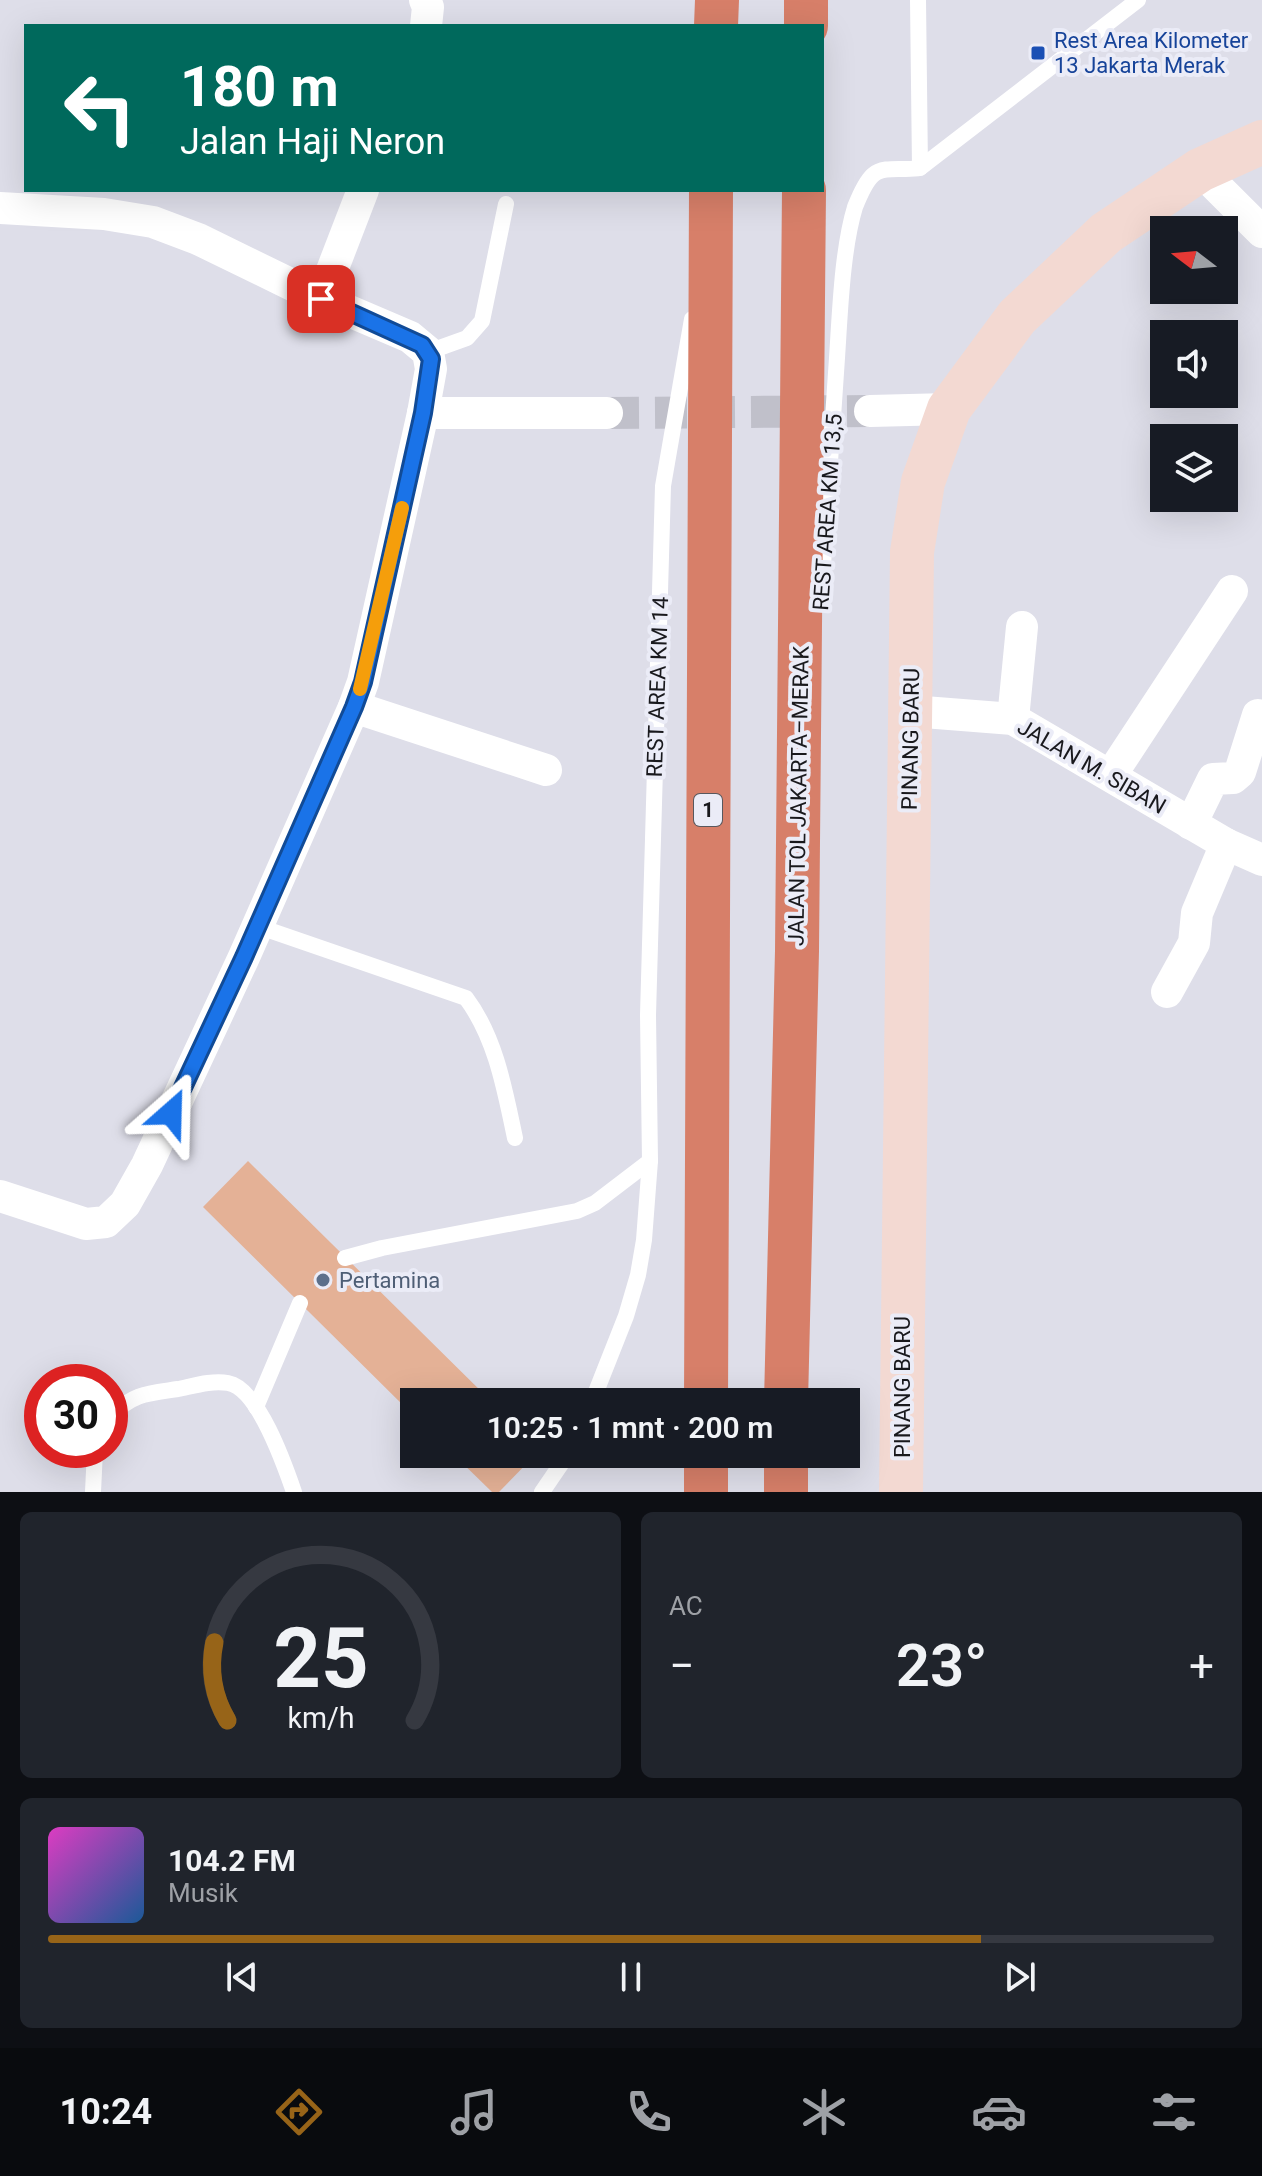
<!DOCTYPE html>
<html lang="id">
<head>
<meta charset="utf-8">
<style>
	:root { --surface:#171b24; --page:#20242c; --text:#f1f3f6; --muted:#9ea1a6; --line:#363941; --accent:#976418 }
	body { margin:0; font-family:Roboto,sans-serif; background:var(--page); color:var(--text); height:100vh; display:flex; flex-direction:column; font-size:30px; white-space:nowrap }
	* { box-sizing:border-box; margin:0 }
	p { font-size:26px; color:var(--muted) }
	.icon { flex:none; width:44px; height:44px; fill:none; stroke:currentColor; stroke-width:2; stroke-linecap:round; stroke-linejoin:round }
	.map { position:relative; height:1492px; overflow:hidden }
	.details { display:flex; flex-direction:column; gap:20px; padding:20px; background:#0d0f14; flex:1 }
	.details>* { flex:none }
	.hud { position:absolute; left:24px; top:24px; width:800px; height:168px; border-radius:0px; box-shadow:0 8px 32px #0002; background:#00695c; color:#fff; overflow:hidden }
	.needle { width:52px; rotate:286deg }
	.buttons { position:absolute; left:1150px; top:216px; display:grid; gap:16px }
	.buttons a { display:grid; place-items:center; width:88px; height:88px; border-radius:0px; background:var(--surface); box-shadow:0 8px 32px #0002; font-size:40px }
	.speed { position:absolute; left:24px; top:1364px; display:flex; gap:16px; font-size:40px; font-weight:700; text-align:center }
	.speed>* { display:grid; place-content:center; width:104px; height:104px; border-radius:50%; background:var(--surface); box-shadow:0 8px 32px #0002; line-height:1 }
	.speed .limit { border:12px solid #d22; background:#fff; color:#111 }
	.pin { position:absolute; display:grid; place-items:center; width:68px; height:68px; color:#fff; margin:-34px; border-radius:16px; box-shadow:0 4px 12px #0006 }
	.me { position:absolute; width:88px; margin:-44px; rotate:25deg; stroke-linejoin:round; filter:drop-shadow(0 0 6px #0008) }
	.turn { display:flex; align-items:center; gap:28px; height:168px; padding:0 24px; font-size:36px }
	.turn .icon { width:104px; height:104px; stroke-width:2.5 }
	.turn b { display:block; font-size:56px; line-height:68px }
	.big { font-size:60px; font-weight:600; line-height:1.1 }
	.details .tile { flex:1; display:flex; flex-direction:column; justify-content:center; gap:12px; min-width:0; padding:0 28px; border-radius:12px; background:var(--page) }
	.details .dial { align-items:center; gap:0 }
	.dial svg { height:208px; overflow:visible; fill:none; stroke:var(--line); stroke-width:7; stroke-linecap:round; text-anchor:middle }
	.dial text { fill:var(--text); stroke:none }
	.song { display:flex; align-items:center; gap:24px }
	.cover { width:96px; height:96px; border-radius:12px; background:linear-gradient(135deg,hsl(310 70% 55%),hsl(210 70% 35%)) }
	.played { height:8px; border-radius:4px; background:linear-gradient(90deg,var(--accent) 80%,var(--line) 80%) }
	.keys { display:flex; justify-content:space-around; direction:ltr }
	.heat { display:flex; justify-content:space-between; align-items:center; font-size:44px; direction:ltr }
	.details .tiles { flex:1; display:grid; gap:20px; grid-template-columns:1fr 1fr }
	.tile:last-child { grid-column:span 2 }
	.trip { position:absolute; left:400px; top:1388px; width:460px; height:80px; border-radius:0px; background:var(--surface); box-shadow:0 8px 32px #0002; font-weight:600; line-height:80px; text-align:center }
	.tabs { display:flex; height:128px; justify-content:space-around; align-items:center; background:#090b0e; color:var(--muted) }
	.tabs .icon { width:56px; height:56px }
	.tabs .on { color:var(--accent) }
	.tabs b { font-size:36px; color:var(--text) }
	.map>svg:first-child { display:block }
	.building { fill:#e4b196 }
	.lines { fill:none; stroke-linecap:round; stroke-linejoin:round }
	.street-tunnel { stroke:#c0c0ca; stroke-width:32; stroke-dasharray:32 16; stroke-linecap:butt }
	.lane { stroke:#fff; stroke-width:16 }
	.street { stroke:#fff; stroke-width:32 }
	.secondary { stroke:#f3d9d2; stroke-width:44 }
	.highway { stroke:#d77f69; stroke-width:44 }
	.route-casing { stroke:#114b97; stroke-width:20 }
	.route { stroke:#1a73e8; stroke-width:14 }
	.slow { stroke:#f59e0b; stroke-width:14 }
	.transit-dot { fill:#1a4fb4; stroke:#ebecf7; stroke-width:3 }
	.service-dot { fill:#5c6f8a; stroke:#ebecf7; stroke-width:3 }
	.labels { text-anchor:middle; stroke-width:8; stroke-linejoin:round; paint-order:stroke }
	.shield { fill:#ebecf7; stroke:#58585e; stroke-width:2 }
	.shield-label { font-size:20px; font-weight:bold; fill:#19191d }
	.transit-label { font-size:22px; fill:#164399; stroke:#ebecf7; text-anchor:start }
	.street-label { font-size:22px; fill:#19191d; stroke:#ebecf7 }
	.service-label { font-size:22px; fill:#4e5e75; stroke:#ebecf7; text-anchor:start }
</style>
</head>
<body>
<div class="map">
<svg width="1262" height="1492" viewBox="0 0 1262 1492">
	<rect width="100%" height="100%" fill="#dedee9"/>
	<g class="building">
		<polygon points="248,1161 492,1402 414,1402 414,1416 203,1207"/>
		<polygon points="453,1454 536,1454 499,1492 492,1492"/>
	</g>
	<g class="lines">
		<polyline class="street-tunnel" points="607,413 870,411"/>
		<g class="lane">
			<polyline points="918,0 920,168"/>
			<polyline points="428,352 467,338 482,321 506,204"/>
			<path d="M 821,595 C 826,516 832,437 837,358 C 840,313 842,250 855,207 C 859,197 865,182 873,175 C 884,165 905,171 920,168 L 1138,0"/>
			<path d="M 257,926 L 466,998 C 496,1038 505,1091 515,1138"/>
			<polyline points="345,1258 382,1248 577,1211 595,1203 650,1161"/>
			<polyline points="592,1402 626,1316 638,1275 644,1240 650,1161 648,1015 663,486 692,319"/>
			<polyline points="256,1407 300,1303"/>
			<path d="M 110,1415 C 137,1393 144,1394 178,1389 C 193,1386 212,1380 228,1383 C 258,1388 285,1466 294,1492"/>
			<polyline points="93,1492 95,1450"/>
			<polyline points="542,1492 568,1454"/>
		</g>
		<g class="street">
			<polyline points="425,0 428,7 426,26"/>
			<polyline points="1200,170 1262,232"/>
			<polyline points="0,208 104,214 153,222 198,239 321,299 410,337 428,352 431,369 423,413 363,682 354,707 244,957 147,1165 125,1204 106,1222 86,1224 0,1196"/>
			<polyline points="321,299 363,190"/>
			<polyline points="870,411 949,409"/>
			<polyline points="423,413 607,413"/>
			<polyline points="354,707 546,770"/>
			<polyline points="911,711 1013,719 1226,844 1262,860"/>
			<polyline points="1013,719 1022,627"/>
			<polyline points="1111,775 1232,591"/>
			<polyline points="1191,824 1213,779 1233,778 1240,772 1258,715"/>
			<polyline points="1167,992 1194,943 1197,913 1226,844"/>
		</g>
		<polyline class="secondary" points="901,1492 912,552 923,482 949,409 1017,317 1106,233 1200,170 1262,142"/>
		<g class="highway">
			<polyline points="716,26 717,0"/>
			<polyline points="806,26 806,0"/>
			<polyline points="706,1402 711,190"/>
			<polyline points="786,1402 797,951 804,190"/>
			<polyline points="786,1454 786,1492"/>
			<polyline points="706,1492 706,1454"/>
		</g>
	</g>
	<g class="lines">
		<defs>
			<polyline id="route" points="171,1113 244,957 354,707 363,682 423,413 431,359 422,345 321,299"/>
		</defs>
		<use href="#route" class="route-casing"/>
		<use href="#route" class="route"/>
		<polyline class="slow" points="360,689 402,508"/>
	</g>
	<rect class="transit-dot" x="1030" y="45" width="16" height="16" rx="4"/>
	<circle class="service-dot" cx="323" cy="1280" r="8"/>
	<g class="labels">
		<rect class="shield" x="694" y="794" width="28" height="32" rx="6"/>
		<g class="shield-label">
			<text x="708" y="817">1</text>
		</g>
		<g class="transit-label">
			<text x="1054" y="48">Rest Area Kilometer<tspan x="1054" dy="25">13 Jakarta Merak</tspan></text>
		</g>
		<g class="street-label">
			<text transform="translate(827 512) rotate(-86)" y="8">REST AREA KM 13,5</text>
			<text transform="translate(657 687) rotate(-88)" y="8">REST AREA KM 14</text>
			<text transform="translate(910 739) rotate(-89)" y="8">PINANG BARU</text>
			<text transform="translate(1092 766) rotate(30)" y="8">JALAN M. SIBAN</text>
			<text transform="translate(798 796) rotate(-89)" y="8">JALAN TOL JAKARTA–MERAK</text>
			<text transform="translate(902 1387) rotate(-90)" y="8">PINANG BARU</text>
		</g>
		<g class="service-label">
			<text x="339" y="1288">Pertamina</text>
		</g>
	</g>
</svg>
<div class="buttons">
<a><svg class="needle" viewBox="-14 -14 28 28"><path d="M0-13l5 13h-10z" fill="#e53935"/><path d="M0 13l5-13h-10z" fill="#9ea1a6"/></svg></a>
<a><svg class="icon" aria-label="sound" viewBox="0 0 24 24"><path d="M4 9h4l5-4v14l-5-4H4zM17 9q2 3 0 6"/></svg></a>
<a><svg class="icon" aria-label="layers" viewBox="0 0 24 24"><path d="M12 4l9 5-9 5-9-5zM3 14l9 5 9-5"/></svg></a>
</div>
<div class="speed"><div class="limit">30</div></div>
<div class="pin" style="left:321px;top:299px;background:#d93025"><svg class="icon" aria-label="arrive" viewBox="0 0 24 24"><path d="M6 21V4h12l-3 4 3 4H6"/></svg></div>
<svg class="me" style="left:171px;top:1113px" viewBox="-20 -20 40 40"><path d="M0-17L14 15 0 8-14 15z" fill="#1a73e8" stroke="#fff" stroke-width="4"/></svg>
<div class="trip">10:25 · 1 mnt · 200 m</div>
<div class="hud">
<div class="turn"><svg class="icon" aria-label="left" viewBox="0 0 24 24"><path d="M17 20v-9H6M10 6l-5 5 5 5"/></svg><div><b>180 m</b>Jalan Haji Neron</div></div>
</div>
</div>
<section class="details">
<div class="tiles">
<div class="tile dial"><svg viewBox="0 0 100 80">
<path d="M14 69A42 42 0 1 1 86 69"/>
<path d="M14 69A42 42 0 0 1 9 39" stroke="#976418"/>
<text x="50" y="56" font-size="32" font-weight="700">25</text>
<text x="50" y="72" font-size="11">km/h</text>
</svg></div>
<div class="tile"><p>AC</p>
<div class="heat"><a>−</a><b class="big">23°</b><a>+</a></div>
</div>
<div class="tile">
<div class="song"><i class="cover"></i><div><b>104.2 FM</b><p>Musik</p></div></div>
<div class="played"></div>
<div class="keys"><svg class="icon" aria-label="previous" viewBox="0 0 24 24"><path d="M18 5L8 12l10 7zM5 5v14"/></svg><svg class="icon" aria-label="pause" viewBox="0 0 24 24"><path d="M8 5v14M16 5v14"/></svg><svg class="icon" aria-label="next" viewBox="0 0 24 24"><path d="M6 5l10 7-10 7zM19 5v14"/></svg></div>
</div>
</div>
</section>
<nav class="tabs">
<b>10:24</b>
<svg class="icon on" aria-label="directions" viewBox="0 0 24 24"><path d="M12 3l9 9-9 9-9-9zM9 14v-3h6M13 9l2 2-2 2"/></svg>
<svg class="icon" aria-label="music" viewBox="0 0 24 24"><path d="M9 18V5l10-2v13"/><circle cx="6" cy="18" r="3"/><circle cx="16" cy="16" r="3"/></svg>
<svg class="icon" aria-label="phone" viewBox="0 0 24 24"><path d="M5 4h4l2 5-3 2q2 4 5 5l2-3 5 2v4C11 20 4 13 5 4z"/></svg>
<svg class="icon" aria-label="climate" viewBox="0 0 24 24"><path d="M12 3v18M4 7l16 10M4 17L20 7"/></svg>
<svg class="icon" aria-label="car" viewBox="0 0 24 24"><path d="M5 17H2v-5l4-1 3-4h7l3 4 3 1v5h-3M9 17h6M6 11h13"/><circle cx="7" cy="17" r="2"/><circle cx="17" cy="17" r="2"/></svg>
<svg class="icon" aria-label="filters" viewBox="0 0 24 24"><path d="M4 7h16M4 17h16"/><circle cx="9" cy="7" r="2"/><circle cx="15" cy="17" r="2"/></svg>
</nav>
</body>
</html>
